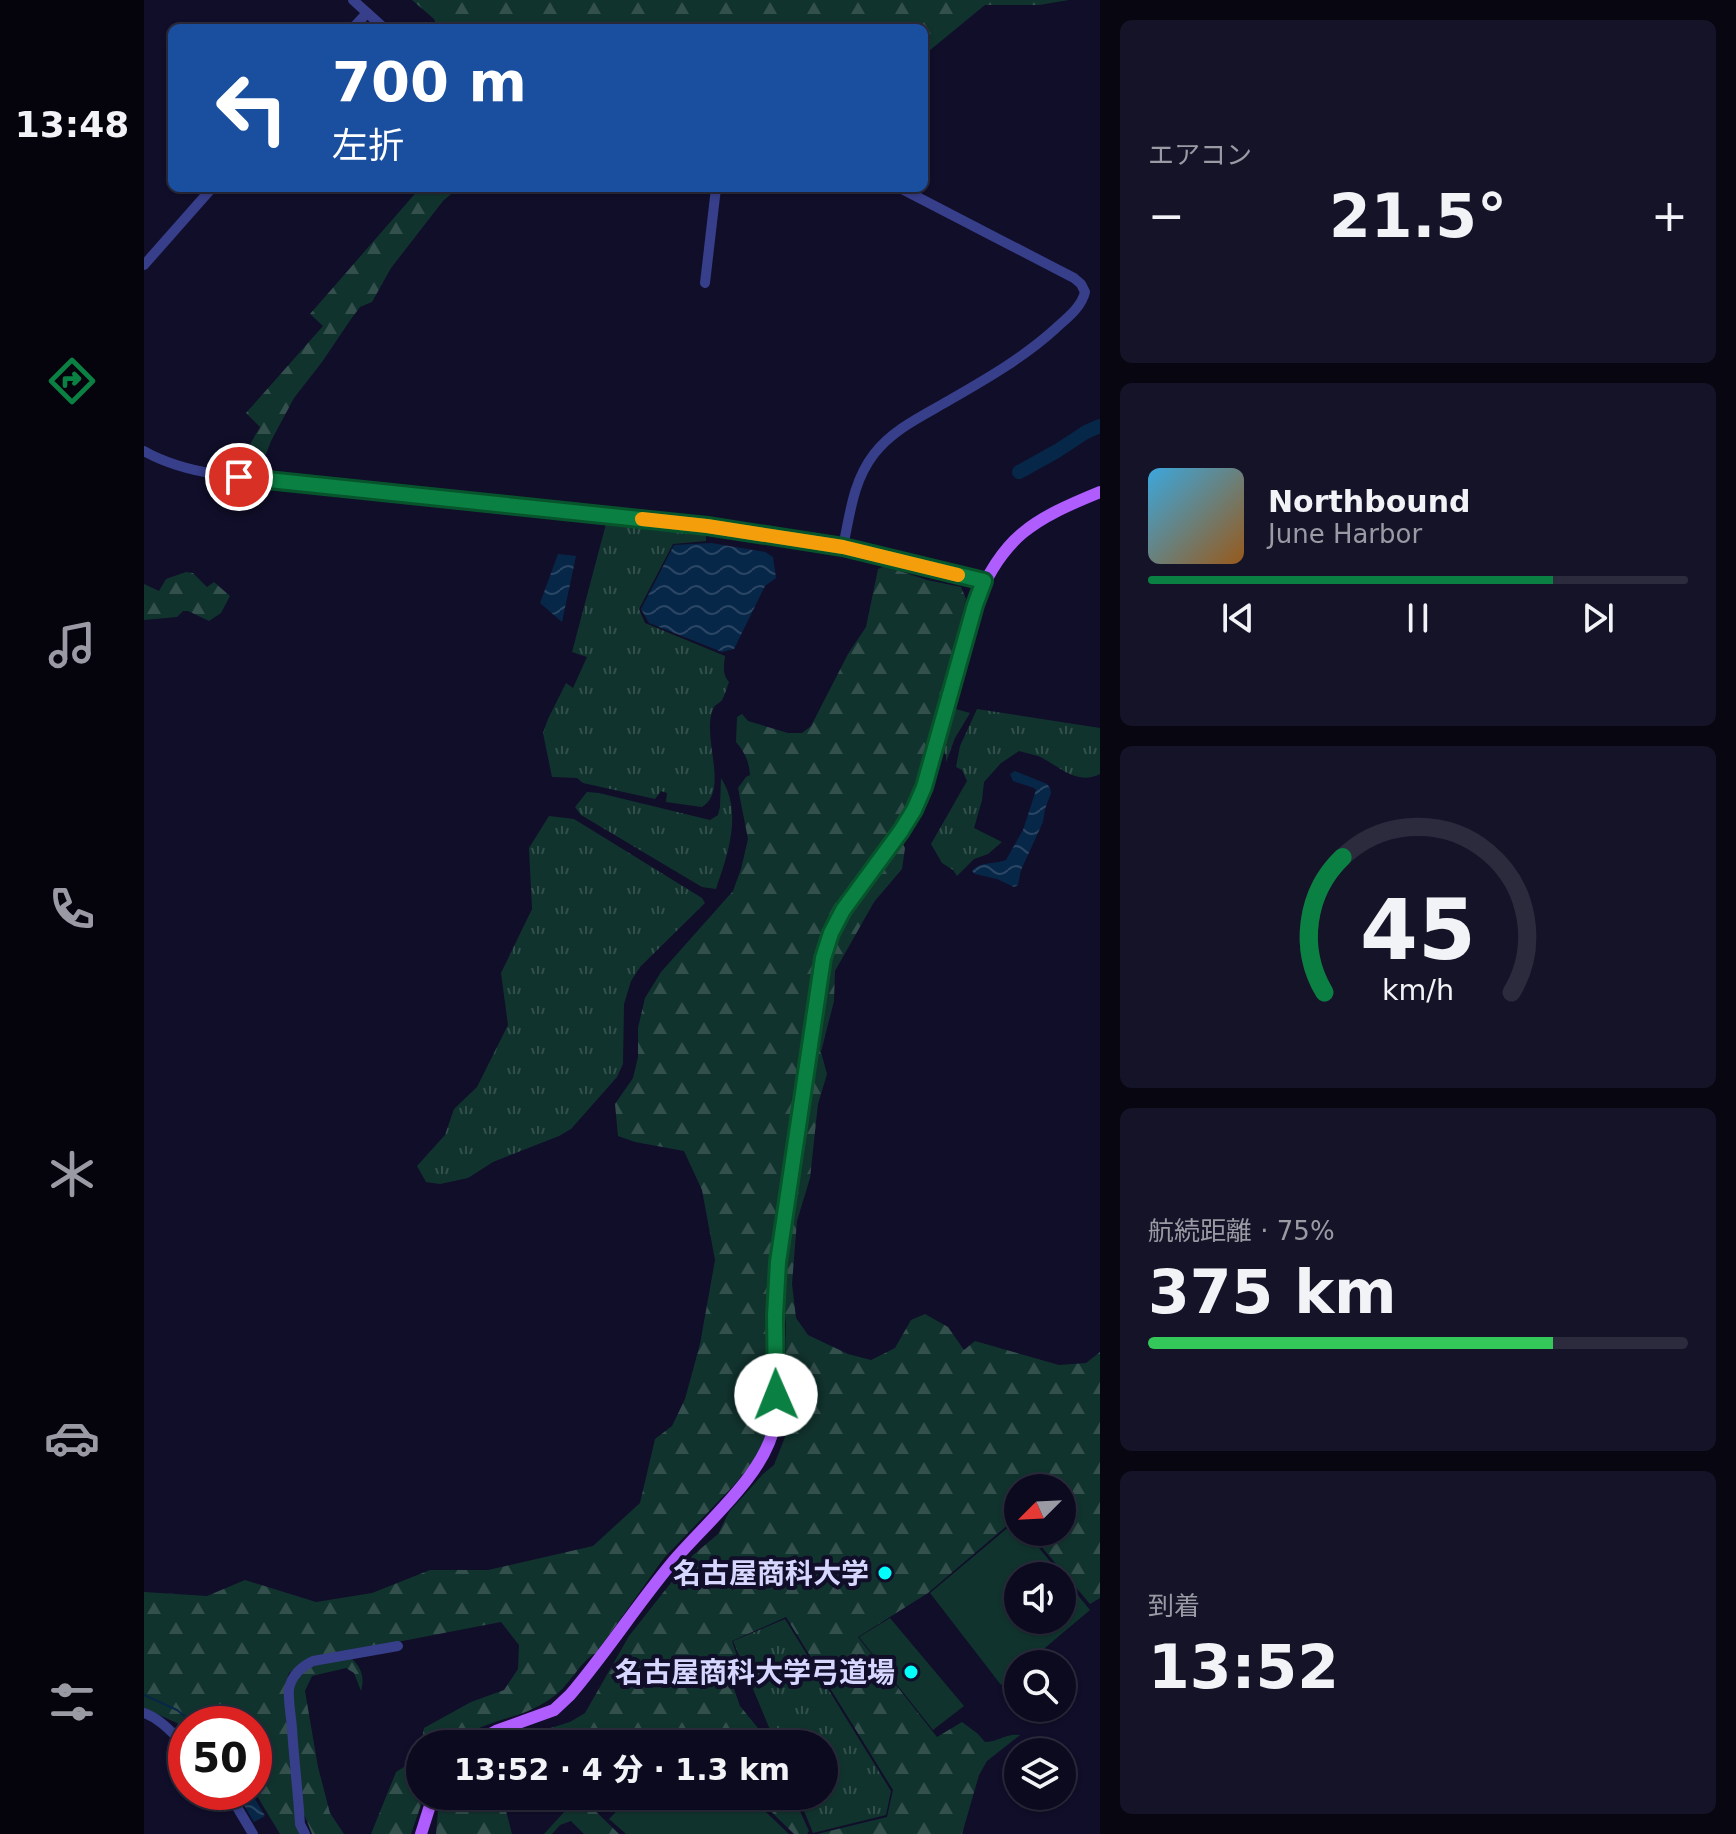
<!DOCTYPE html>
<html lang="ja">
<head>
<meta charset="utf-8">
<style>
	:root { --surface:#0c0a1f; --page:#151328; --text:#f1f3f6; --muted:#9a9aa4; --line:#2c2b3d; --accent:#0b8043 }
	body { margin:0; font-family:"DejaVu Sans","Noto Sans JP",sans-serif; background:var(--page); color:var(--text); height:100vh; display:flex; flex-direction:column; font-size:30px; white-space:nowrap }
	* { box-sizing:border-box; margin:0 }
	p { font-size:26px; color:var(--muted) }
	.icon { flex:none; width:44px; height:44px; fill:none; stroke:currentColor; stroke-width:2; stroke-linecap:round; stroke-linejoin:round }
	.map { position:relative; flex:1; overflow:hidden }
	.side { display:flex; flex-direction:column; gap:20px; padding:20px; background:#070611; width:636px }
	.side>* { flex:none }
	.banner { position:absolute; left:24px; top:24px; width:760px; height:168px; border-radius:12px; box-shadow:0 2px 6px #0004,0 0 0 2px var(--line); background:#1a4fa0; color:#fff; overflow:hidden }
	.needle { width:52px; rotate:246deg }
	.controls { position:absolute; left:860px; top:1474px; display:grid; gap:16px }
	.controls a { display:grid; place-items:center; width:72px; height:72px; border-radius:50%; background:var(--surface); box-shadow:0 2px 6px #0004,0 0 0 2px var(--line); font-size:40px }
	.speed { position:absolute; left:24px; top:1706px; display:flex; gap:16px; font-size:40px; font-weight:700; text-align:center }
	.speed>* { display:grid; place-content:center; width:104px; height:104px; border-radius:50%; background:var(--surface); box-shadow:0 2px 6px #0004,0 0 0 2px var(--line); line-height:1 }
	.speed .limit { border:12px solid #d22; background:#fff; color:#111 }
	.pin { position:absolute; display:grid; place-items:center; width:68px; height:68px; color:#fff; margin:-34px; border:4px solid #fff; border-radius:50%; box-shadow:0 2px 8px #0007 }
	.me { position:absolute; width:88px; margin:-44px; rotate:359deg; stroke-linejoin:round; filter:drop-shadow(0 0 6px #0008) }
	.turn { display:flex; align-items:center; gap:28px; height:168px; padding:0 32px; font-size:36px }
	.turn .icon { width:104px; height:104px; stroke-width:2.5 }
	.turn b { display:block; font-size:56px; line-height:68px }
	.big { font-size:60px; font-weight:800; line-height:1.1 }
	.side .card { flex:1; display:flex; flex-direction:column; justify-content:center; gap:12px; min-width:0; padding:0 28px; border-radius:12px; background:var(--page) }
	.side .dial { align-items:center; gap:0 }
	.dial svg { height:208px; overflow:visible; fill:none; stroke:var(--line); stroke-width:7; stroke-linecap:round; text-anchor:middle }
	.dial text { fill:var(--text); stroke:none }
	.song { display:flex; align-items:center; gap:24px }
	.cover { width:96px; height:96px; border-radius:12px; background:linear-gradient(135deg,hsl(200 70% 55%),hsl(30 70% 35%)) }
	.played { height:8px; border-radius:4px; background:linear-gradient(90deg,var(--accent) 75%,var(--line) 75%) }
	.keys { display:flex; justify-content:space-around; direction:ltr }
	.heat { display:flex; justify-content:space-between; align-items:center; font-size:44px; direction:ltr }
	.charge { height:12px; border-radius:6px; background:linear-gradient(90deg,#34c759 75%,var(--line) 0) }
	.trip { position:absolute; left:262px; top:1730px; width:432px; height:80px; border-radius:40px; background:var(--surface); box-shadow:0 2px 6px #0004,0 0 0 2px var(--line); font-weight:800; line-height:80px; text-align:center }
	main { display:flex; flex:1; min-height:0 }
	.tabs { display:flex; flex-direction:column; width:144px; justify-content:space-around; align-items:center; background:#05040c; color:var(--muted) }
	.tabs .icon { width:56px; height:56px }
	.tabs .on { color:var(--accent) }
	.tabs b { font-size:36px; color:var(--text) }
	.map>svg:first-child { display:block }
	.grass { fill:url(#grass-tufts) }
	.forest { fill:url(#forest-firs) }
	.park { fill:#11332e; fill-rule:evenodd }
	.water { fill:url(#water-waves) }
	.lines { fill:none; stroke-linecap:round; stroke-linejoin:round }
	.stream { stroke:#072749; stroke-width:2 }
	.river { stroke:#072749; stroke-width:14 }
	.minor { stroke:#373e8a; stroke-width:10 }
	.major { stroke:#af5dff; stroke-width:12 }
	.route-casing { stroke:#07532c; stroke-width:20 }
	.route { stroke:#0b8043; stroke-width:14 }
	.slow { stroke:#f59e0b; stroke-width:14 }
	.poi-dot { fill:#02fffa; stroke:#100e29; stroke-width:3 }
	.labels { text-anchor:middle; stroke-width:8; stroke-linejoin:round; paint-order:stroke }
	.poi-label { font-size:28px; font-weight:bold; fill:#d6d6ff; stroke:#100e29; text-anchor:end }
</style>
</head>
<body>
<main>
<nav class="tabs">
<b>13:48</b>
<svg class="icon on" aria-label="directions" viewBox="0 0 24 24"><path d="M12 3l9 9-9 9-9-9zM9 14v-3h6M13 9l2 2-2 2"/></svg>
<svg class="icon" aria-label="music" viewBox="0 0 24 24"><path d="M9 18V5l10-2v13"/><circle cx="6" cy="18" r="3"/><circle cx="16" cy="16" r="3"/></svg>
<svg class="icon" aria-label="phone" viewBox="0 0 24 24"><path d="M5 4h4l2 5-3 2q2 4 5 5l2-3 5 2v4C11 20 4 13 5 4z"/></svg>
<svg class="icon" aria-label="climate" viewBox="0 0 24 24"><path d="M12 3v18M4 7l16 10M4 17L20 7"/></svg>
<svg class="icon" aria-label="car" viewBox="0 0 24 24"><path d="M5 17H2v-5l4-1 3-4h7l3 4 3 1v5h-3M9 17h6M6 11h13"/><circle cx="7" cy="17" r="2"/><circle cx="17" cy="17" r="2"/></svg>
<svg class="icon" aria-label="filters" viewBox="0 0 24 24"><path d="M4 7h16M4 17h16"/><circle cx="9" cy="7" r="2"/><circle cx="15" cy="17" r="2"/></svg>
</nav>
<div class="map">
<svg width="956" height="1834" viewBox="0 0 956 1834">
	<defs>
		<pattern id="grass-tufts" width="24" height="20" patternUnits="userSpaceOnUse" patternTransform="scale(2)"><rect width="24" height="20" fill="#11332e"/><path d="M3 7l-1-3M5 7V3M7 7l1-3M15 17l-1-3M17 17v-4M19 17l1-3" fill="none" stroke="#33504d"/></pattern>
		<pattern id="forest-firs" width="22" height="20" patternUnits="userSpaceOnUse" patternTransform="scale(2)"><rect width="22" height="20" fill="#11332e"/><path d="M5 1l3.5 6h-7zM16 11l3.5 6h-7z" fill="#33504d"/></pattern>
		<pattern id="water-waves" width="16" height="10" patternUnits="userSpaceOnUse" patternTransform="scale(2)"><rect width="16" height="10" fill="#072749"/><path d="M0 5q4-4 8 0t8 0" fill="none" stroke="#2a4664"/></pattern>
	</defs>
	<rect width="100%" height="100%" fill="#100e29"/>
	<g class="grass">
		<path d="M 462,524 L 562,535 L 562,541 L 529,544 L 495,609 L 501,623 L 581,656 C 580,666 578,674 585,682 C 583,687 581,695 578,700 C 575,704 571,704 569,709 C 557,737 586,790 558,807 L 522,802 L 523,793 L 517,791 L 511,799 L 439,783 L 433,778 L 408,777 L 399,733 L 404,719 L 422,683 L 429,688 L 443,657 L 428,652 Z"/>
		<polygon points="808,708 826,713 811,738 802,762 802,755 796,749"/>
		<path d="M 833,709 L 956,728 L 956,774 C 932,786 916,766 894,756 C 888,754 881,753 875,751 L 857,763 L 840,782 L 838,800 L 830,828 L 858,842 L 844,854 L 830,859 L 813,876 L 809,870 L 798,863 L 787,844 L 823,781 L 818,770 L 812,767 L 816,746 Z"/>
		<path d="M 577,778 C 599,812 584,854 572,889 L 558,887 L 437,815 L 431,807 L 443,792 L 455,793 L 566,820 L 574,815 L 576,807 Z"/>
		<polygon points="405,816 430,819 558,898 561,903 496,967 487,981 480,1004 479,1064 473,1077 427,1129 415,1136 349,1162 324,1178 296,1184 282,1182 273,1166 301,1135 310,1109 333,1087 364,1025 357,973 388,909 385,848"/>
		<polygon points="641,1619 747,1791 742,1815 669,1833 654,1796 680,1796 680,1744 632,1744 589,1641"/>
	</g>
	<g class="forest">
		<polygon points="268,0 925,0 895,5 841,5 780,55 780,28 294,28 290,19"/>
		<polygon points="276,188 314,188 299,201 247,268 228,302 216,307 207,319 178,362 150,398 127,441 115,472 91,470 116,427 102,413 179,326 166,314"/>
		<path d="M 741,566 L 783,580 L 817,587 L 822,599 L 775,778 L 763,807 L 695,904 L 679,940 L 670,979 L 625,1291 L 626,1377 L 625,1425 L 621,1438 L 610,1461 L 591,1484 L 520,1558 L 452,1653 C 438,1660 427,1682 414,1693 C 386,1716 365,1715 335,1728 C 327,1732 315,1742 308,1744 C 299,1746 287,1744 277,1744 L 280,1728 L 327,1702 L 360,1690 L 374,1669 L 375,1645 L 357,1622 L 165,1659 L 145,1673 L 141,1684 L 159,1834 L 136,1834 L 110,1791 L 110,1724 L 42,1724 L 42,1733 L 33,1723 L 0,1708 L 0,1592 L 63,1596 L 101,1580 L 172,1602 L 228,1593 L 286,1570 L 344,1570 L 449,1546 L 496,1503 L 511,1439 L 528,1426 L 541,1399 L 556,1344 L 571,1260 L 558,1190 L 540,1151 L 491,1142 L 474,1136 L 471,1104 L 489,1078 L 494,1057 L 494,1028 L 501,998 L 517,972 L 589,891 L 597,869 L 604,839 L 594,788 L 602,777 L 606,775 C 605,761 601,753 592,742 L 593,717 L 598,714 L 604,721 L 644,733 L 658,733 L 667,726 L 704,654 L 722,627 L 734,569 Z"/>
		<polygon points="42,572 49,573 63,587 70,582 86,596 77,613 65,621 44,611 39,611 33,617 0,620 0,584 15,591 22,579"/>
		<path d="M 758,842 L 761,848 L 758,869 L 730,902 L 691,971 L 690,1001 L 677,1052 L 683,1074 L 674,1104 L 666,1178 L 653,1221 L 648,1284 L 652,1318 L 664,1335 L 704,1354 L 727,1360 L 751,1348 L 767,1320 L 781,1314 L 804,1327 L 820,1350 L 831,1341 L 915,1365 L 942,1363 L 956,1352 L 956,1598 L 946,1604 L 885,1532 L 918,1532 L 918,1488 L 874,1488 L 874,1520 L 872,1518 L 784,1593 L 714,1637 L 793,1737 L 818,1722 L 834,1734 L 841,1742 C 854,1742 862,1733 876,1735 L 843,1761 L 835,1775 L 818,1834 L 673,1834 L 743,1817 L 749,1790 L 642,1617 L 588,1641 L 595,1662 L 585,1675 L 596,1706 L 622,1738 L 625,1744 L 559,1744 L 545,1730 L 532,1744 L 354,1744 L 426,1722 L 441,1713 L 485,1636 L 548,1556 L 574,1534 L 585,1512 L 619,1474 L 630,1465 L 641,1437 L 642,1325 L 638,1290 L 643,1239 L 682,975 L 691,939 L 702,919 Z"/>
		<path d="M 207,1658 C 217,1667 221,1677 217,1691 L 210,1673 L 202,1668 L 168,1676 L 161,1691 L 174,1767 L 186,1813 L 200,1834 L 168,1834 L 158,1809 L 148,1693 C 160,1657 174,1663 207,1658 Z"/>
		<polygon points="276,1750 276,1796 280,1796 267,1834 227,1834 252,1772 274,1758"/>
		<polygon points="302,1796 360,1796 360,1803 368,1834 292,1834 294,1811"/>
		<polygon points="416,1796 437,1797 475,1834 440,1834 427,1821 416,1825 408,1834 400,1834 421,1811 422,1807"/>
		<polygon points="611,1796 649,1796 665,1831 663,1834 650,1834"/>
	</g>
	<g class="park">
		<path d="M 873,1520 L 874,1532 L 882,1532 L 946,1610 L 882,1664 L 874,1664 L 874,1671 L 857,1685 L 786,1593 ZM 874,1576 L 918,1576 L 918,1620 L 874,1620 Z"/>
		<polygon points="746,1618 820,1706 789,1730 715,1637"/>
		<polygon points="487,1796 605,1796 645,1834 482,1834 465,1819"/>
	</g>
	<g class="water">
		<polygon points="567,543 621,552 629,557 632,578 621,586 590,649 578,652 505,623 497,609 530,545"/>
		<polygon points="414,554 432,556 418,622 396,603"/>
		<path d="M 871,771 L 903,784 L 906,788 L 907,793 L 901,809 L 899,822 L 877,870 L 874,885 L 870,887 L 853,879 L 831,874 L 828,871 C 834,862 852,864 862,860 L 879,830 L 892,790 L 890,788 L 869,781 L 866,774 Z"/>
		<polygon points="92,1792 107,1792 121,1816 110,1822"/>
	</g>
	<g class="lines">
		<polyline class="stream" points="0,1695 33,1710 51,1724"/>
		<polyline class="river" points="875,472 913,451 942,432 956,426"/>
		<g class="minor">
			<polyline points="209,0 240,28"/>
			<polyline points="209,28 223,13"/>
			<polyline points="0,265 68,188"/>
			<polyline points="561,283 572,188"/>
			<path d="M 0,451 C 23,464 46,470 72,474 L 563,526 L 699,547 L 840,581"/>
			<path d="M 699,547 C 706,514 709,481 730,454 C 748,430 778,416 804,401 C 842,379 879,358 911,329 C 923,318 937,308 941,292 L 937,284 L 930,278 L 756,188"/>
			<path d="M 0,1713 C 17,1719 29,1734 42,1746"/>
			<polyline points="84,1792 109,1834"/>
			<path d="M 161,1834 L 156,1824 C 154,1792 150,1760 148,1728 C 147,1715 144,1701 145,1689 C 147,1676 158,1666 169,1661 L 254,1646"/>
		</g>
		<g class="major">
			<path d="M 327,1744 L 352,1731 L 410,1710 L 426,1695 C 462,1653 492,1606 527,1564 C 560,1524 623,1474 631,1422 L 631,1291 L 634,1262 L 676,973 C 687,915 725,879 757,832 C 766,818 773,803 780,787 L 831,605 C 858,536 890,519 956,492"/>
			<polyline points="277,1834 289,1796"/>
		</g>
	</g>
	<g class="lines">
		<defs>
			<polyline id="route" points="95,477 563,526 699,547 840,581 831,605 780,787 770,810 757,831 699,910 687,933 679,958 634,1262 631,1316 632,1395"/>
		</defs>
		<use href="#route" class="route-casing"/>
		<use href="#route" class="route"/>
		<polyline class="slow" points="498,519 563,526 699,547 814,575"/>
	</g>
	<g class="poi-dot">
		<circle cx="741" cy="1573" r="8"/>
		<circle cx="767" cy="1672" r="8"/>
	</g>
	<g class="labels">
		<g class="poi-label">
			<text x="725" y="1583">名古屋商科大学</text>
			<text x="751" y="1682">名古屋商科大学弓道場</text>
		</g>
	</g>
</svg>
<div class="controls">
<a><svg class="needle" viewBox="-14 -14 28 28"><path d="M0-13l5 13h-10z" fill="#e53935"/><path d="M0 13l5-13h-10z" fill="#9a9aa4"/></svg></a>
<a><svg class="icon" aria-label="sound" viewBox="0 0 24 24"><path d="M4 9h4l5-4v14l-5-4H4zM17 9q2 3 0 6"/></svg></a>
<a><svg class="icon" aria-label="search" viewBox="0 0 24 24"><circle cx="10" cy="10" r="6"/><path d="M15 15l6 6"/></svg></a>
<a><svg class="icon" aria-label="layers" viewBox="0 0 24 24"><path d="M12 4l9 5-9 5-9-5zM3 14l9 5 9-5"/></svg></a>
</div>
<div class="speed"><div class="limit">50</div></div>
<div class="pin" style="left:95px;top:477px;background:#d93025"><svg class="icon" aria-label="arrive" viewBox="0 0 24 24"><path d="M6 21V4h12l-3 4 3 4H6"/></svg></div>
<svg class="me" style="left:632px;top:1395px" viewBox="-20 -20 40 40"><circle r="19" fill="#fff"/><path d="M0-13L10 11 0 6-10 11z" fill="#0b8043"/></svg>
<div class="trip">13:52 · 4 分 · 1.3 km</div>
<div class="banner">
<div class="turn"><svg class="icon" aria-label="left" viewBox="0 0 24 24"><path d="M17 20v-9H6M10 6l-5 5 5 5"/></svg><div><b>700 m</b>左折</div></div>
</div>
</div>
<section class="side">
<div class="card"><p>エアコン</p>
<div class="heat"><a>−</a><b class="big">21.5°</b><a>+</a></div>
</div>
<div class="card">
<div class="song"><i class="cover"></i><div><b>Northbound</b><p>June Harbor</p></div></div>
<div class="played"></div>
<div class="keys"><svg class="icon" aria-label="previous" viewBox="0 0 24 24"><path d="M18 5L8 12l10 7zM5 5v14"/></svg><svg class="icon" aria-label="pause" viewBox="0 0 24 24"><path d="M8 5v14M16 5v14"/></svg><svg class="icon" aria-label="next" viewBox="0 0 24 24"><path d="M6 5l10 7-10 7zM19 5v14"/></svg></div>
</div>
<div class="card dial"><svg viewBox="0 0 100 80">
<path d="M14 69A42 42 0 1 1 86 69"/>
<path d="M14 69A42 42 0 0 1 21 17" stroke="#0b8043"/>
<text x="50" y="56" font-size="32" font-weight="700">45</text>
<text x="50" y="72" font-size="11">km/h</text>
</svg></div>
<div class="card"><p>航続距離 · 75%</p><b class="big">375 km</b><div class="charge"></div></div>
<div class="card"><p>到着</p><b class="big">13:52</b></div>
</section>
</main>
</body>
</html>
